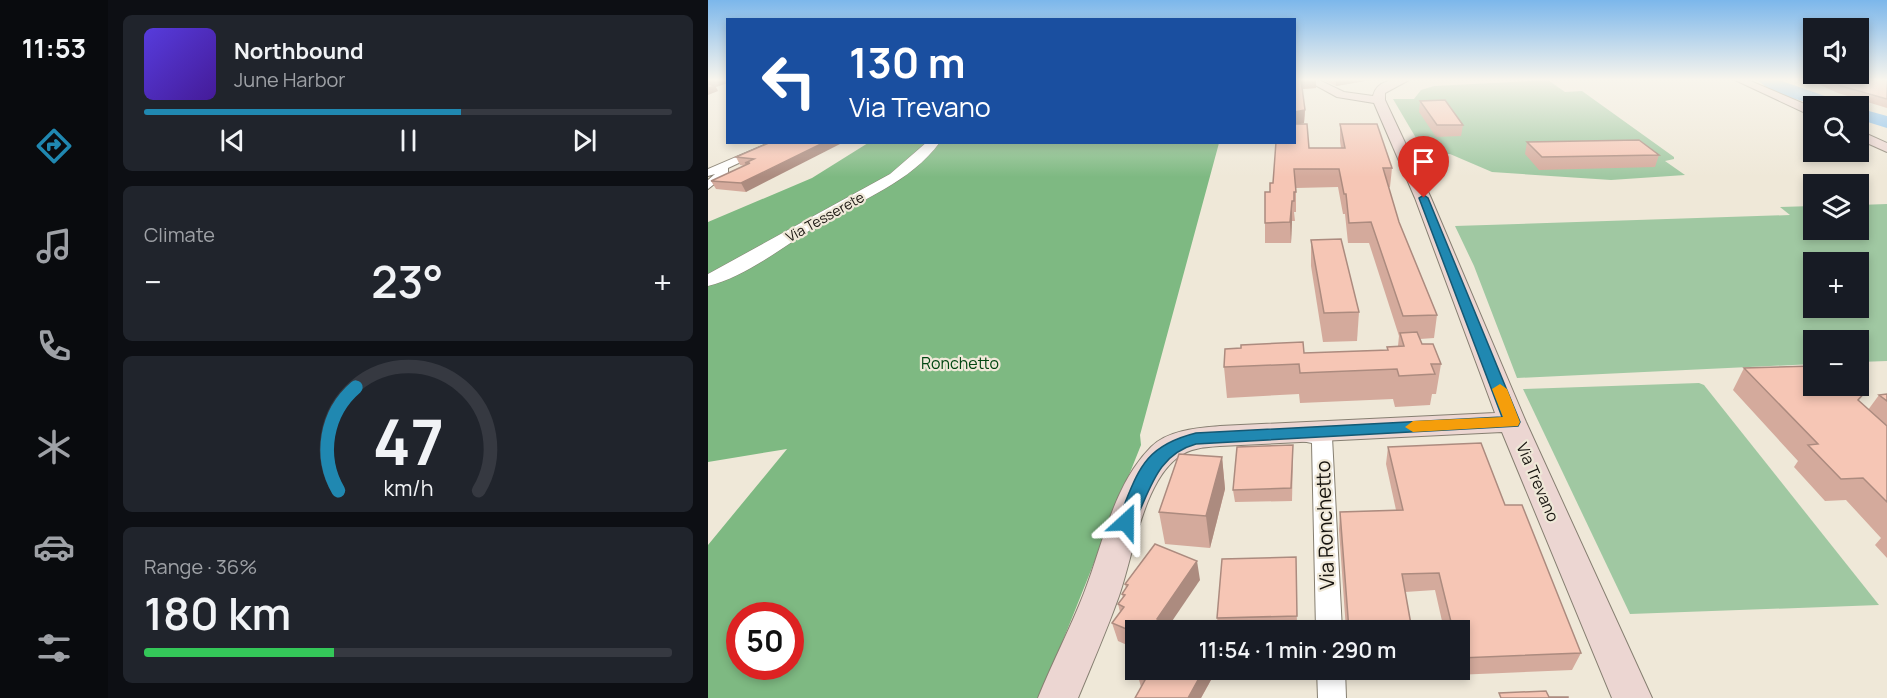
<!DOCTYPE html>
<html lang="en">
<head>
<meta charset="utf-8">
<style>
	:root { --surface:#171b24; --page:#20242c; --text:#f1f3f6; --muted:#9ea1a6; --line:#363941; --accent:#2088b1 }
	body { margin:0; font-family:Manrope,sans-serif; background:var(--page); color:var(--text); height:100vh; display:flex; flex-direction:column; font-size:22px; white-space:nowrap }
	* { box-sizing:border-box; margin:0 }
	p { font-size:20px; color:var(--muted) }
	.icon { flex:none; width:33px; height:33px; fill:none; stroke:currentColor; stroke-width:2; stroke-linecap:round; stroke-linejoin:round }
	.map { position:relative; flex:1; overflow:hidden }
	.sheet { display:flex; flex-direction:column; gap:15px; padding:15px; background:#0d0f14; width:600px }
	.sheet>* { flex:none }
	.hud { position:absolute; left:18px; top:18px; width:570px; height:126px; border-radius:0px; box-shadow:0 3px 9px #0003; background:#1a4fa0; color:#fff; overflow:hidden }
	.tools { position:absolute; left:1095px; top:18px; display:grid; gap:12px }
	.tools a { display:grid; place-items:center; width:66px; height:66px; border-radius:0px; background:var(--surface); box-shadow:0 3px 9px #0003; font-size:30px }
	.speed { position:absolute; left:18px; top:602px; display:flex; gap:12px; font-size:30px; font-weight:700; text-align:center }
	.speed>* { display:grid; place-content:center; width:78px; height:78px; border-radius:50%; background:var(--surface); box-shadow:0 3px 9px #0003; line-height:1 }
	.speed .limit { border:9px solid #d22; background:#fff; color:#111 }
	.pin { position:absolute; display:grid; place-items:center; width:51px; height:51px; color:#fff; margin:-62px -26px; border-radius:50% 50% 50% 0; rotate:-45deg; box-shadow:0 0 6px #0007 }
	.pin .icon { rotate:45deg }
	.me { position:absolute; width:66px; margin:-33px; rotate:24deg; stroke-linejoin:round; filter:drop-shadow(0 0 4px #0008) }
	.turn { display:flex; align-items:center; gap:21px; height:126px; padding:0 24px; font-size:27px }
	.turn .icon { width:78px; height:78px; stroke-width:2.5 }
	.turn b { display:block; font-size:42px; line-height:51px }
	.big { font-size:45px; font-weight:600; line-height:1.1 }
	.sheet .card { flex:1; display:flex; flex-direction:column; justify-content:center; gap:9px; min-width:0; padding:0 21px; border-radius:9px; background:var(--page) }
	.sheet .dial { align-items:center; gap:0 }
	.dial svg { height:156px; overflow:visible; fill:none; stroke:var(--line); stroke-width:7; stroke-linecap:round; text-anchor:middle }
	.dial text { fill:var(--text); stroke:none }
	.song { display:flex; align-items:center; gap:18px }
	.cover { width:72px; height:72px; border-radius:9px; background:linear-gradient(135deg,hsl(250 70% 55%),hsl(260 70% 35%)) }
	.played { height:6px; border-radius:3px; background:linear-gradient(90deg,var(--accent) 60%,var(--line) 60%) }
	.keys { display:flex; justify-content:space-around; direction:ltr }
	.heat { display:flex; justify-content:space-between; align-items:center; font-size:33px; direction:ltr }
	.charge { height:9px; border-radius:4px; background:linear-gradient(90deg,#34c759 36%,var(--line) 0) }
	.trip { position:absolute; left:417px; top:620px; width:345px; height:60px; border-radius:0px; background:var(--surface); box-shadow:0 3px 9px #0003; font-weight:600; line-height:60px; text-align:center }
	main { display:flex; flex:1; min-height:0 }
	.tab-bar { display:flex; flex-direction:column; width:108px; justify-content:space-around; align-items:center; background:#090b0e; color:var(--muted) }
	.tab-bar .icon { width:42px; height:42px }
	.tab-bar .on { color:var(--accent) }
	.tab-bar b { font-size:27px; color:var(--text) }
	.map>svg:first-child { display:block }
	.green { fill:#a0c8a2; fill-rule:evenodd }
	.forest { fill:#7eb982; fill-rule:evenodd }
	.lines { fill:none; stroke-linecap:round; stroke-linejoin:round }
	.river { fill:#7bbbef; fill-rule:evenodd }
	.minor-casing { stroke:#867f71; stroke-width:2 }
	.tertiary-casing { stroke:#867f71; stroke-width:1 }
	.secondary-casing { stroke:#867f71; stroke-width:2 }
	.minor { fill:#fff; fill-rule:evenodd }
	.tertiary { fill:#fff; fill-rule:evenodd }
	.secondary { fill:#ecd6d2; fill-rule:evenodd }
	.wall { fill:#d4aa9c }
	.shaded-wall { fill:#ac8b7f }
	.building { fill:#f6c6b5; stroke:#ac8b7f; stroke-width:1.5 }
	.route { fill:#2088b1; stroke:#155873; stroke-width:1.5 }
	.slow { fill:#f59e0b }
	.labels { text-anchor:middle; stroke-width:4.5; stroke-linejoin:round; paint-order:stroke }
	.far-street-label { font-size:14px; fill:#181510; stroke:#efe8d8 }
	.park-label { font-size:16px; fill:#014611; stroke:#efe8d8 }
	.street-label { font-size:16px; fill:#181510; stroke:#efe8d8 }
	.near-street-label { font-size:20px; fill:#181510; stroke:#efe8d8 }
</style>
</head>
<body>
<main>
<nav class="tab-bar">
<b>11:53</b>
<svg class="icon on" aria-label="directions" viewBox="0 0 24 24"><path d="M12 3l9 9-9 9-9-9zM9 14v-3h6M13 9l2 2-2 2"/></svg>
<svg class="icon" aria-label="music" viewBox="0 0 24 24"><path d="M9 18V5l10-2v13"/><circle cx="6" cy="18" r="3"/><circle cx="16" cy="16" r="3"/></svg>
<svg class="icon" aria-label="phone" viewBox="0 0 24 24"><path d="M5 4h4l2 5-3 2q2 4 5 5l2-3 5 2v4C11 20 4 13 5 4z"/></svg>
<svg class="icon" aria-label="climate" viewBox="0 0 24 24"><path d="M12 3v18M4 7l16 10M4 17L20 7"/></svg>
<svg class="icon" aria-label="car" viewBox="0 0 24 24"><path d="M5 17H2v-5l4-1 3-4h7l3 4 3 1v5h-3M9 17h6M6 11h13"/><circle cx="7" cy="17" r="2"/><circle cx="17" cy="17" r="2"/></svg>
<svg class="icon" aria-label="filters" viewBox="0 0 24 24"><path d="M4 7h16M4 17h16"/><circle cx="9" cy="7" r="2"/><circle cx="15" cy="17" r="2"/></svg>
</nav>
<section class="sheet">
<div class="card">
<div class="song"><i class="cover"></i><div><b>Northbound</b><p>June Harbor</p></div></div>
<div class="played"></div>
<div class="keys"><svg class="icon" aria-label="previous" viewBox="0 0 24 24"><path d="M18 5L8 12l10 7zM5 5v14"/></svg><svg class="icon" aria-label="pause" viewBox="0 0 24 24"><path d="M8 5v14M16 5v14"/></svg><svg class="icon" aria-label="next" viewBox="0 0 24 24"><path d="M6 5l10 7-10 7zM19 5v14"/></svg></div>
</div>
<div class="card"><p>Climate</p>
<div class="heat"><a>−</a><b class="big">23°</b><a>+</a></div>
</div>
<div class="card dial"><svg viewBox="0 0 100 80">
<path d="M14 69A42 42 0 1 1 86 69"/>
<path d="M14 69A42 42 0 0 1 23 16" stroke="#2088b1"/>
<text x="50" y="56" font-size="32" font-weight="700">47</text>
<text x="50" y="72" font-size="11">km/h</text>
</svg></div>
<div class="card"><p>Range · 36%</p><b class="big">180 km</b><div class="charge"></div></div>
</section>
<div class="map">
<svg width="1179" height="698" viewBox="0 0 1179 698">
	<rect width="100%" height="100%" fill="#efe8d8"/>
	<g class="green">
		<polygon points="840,80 857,92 874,91 966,157 966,159 957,161 977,175 903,180 784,172 742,154 718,155 685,99 706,99 713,90 726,86"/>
		<path d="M 1179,204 L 1179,361 L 1151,362 L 1150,340 L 1106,340 L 1105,364 L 809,378 L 766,266 L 747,226 L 1082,215 L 1072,207 L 1105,206 L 1106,230 L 1150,230 L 1151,205 ZM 1106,262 L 1150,262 L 1150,308 L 1106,308 Z"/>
		<polygon points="991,383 996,385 1171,605 922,614 815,389"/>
	</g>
	<path class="forest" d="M 160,143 L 511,143 L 432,435 L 433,445 L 332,698 L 0,698 L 0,545 L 79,449 L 0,462 L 0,222 L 104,178 ZM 32,615 L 82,615 L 82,666 L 32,666 Z"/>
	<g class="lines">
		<g class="river">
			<path d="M 1050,80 L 1071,80 L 1134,102 L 1137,106 C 1116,108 1064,97 1050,80 Z"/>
			<polygon points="1150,108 1179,116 1179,128 1150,119"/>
		</g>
		<defs>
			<g id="minor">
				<polygon points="63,142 76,142 20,168 20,173 0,189 0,180 7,174 0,176 0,169"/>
				<polygon points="595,428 621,432 624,437 634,630 608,630 604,443 588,440 585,435 588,430"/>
				<polygon points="609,669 637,669 638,698 610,698"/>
			</g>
			<path id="tertiary" d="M 219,142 L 232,142 C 202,183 154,199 112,224 C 77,245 40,276 0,286 L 0,274 L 182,174 Z"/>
			<g id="secondary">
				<path d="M 598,80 L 611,80 L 636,92 L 665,96 C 669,79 688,79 701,80 L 677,93 L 677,100 L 723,198 L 818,422 L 944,698 L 904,698 L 794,432 L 512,446 C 497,447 481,448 469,458 C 435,484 425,556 411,596 C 399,630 384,664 370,698 L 330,698 C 344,663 362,629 376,593 C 395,545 405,485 443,447 C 460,430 489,428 512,426 L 787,413 L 707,198 L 666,103 L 629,97 Z"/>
				<polygon points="1027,80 1040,80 1106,108 1106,117"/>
				<polygon points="1150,130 1179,143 1179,152 1150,139"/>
			</g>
		</defs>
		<use href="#minor" class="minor-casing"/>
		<use href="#tertiary" class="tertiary-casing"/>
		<use href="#secondary" class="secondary-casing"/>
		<use href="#minor" class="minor"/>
		<use href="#tertiary" class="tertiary"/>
		<use href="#secondary" class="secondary"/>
	</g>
	<g class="wall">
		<polygon points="586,80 608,88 594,89 597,110 596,123 590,124 601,148 633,148 632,141 632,124 684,168 682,187 680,187 691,222 729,315 726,338 712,339 714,344 733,364 728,394 724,394 722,405 687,407 685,399 592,403 591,394 519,398 516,367 596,353 679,350 679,347 690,346 691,336 661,243 640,243 637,214 635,214 630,187 588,188 588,212 586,212 587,221 584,221 583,243 557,243 557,223 562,192 586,142"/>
		<polygon points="615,80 663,80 628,86"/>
		<polygon points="1101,80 1179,80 1179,108 1130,93"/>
		<polygon points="712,101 755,125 753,136 728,137 711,112"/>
		<polygon points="63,142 38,192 8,189 3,181 37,166 32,165 28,157"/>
		<polygon points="819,142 951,155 947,167 831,170 817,154"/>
		<polygon points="603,240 651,312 649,341 615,342 603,266"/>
		<polygon points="1036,368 1151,401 1160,410 1171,395 1179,394 1179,558 1167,545 1173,538 1138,500 1117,501 1086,467 1090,461 1025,390"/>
		<polygon points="680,447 797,505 873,653 864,670 747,675 745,669 752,669 752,630 736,630 727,590 697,592 704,630 638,630 631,530 632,512 688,510 678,464"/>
		<polygon points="514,457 517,489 502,548 457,544 451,512"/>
		<polygon points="585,457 584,501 527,502 525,490"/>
		<polygon points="588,557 589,630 511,630 509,618"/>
		<polygon points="492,580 428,630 428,649 410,641 404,623 412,612 410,604 415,598 414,594 418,588 417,584"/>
		<polygon points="435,669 509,669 493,698 433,687 430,676"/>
	</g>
	<g class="shaded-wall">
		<polygon points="11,80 20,80 20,83 8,87 10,91 0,95 0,83"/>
		<polygon points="593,80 608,80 608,88 593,89"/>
		<polygon points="628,80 663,80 628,86"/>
		<polygon points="597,110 596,123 586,125 586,112"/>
		<polygon points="117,142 136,142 38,192 33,183"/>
		<polygon points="584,201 584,221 583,243 582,222"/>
		<polygon points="514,457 517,489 502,548 498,516"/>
		<polygon points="489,561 492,580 458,630 449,619"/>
		<polygon points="496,669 509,669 493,698 480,698"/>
	</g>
	<g class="building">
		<polygon points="5,80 11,80 0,83 0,82"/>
		<polygon points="586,80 593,80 597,110 586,112"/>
		<polygon points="1120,80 1179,80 1179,99 1133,86"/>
		<polygon points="0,84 7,86 0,88"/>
		<polygon points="737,100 755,125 729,125 712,101"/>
		<polygon points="586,124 599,124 601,148 637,148 632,124 669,124 684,168 675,168 691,222 729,315 695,316 663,222 641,223 638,194 636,194 631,169 586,169 588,192 586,192 586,201 584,201 582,222 557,223 557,192 562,192 562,183 565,183 568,142 586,142"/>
		<polygon points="931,140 951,155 834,157 819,142"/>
		<polygon points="63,142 117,142 33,183 3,181 42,163 37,163 46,159 28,157"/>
		<polygon points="633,239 651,312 616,313 603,240"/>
		<polygon points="709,332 714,344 725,344 733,364 723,364 727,374 691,376 689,369 592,373 591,364 516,367 517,349 533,348 533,345 595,342 596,353 680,350 679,347 696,346 692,333"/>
		<polygon points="1106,366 1106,386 1150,386 1150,383 1159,390 1150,400 1179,426 1179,502 1155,478 1133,479 1100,445 1110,444 1036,368"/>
		<polygon points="1179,394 1179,401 1171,395"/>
		<polygon points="773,443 797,505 814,505 873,653 752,658 752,630 745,630 731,573 694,574 704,630 641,630 632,512 695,510 680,447"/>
		<polygon points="585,445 583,488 525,490 529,447"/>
		<polygon points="471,454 514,457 498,516 451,512"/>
		<polygon points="447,544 489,561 449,619 474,630 428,630 428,633 404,623 416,607 410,604 417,595 414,594 420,585 417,584"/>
		<polygon points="588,557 589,616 509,618 514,559"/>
		<polygon points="435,669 496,669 480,698 427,698 437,680 430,676"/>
		<polygon points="838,691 841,697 860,697 860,698 793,698 791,693"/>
	</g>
	<linearGradient id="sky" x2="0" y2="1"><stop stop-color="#7cb7eb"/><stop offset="0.45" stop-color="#f8f5ed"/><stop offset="1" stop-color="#f8f5ed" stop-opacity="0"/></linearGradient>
	<rect width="1179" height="177" fill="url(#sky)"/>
	<path class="route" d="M 716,195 L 720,198 L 812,422 L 810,426 L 488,444 C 447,455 442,493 424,527 L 418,529 L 411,527 L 409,522 C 430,474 432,447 488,433 L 794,417 L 711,198 Z"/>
	<polygon class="slow" points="792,384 799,389 812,422 810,426 705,432 697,427 705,421 795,417 784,389"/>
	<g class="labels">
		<g class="far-street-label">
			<text transform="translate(117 217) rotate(-29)" y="5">Via Tesserete</text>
		</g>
		<g class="park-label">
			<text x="252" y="369">Ronchetto</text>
		</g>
		<g class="street-label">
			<text transform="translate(830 482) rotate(67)" y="6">Via Trevano</text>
		</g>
		<g class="near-street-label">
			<text transform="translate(617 525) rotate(-92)" y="7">Via Ronchetto</text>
		</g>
	</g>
</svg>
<div class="tools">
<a><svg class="icon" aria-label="sound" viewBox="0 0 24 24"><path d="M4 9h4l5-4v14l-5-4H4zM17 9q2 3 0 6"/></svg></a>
<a><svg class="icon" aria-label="search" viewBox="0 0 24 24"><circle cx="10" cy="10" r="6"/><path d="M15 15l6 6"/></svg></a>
<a><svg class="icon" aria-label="layers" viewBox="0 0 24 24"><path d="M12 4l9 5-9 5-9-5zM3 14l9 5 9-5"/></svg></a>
<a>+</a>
<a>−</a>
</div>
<div class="speed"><div class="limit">50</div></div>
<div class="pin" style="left:716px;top:198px;background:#d93025"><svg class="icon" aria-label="arrive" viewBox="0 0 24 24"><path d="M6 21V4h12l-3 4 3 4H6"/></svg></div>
<svg class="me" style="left:418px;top:522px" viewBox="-20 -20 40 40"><path d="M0-17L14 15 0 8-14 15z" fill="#2088b1" stroke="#fff" stroke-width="4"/></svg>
<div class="trip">11:54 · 1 min · 290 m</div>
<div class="hud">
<div class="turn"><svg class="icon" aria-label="left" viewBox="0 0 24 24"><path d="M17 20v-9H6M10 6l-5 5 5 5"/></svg><div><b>130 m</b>Via Trevano</div></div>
</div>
</div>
</main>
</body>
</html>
